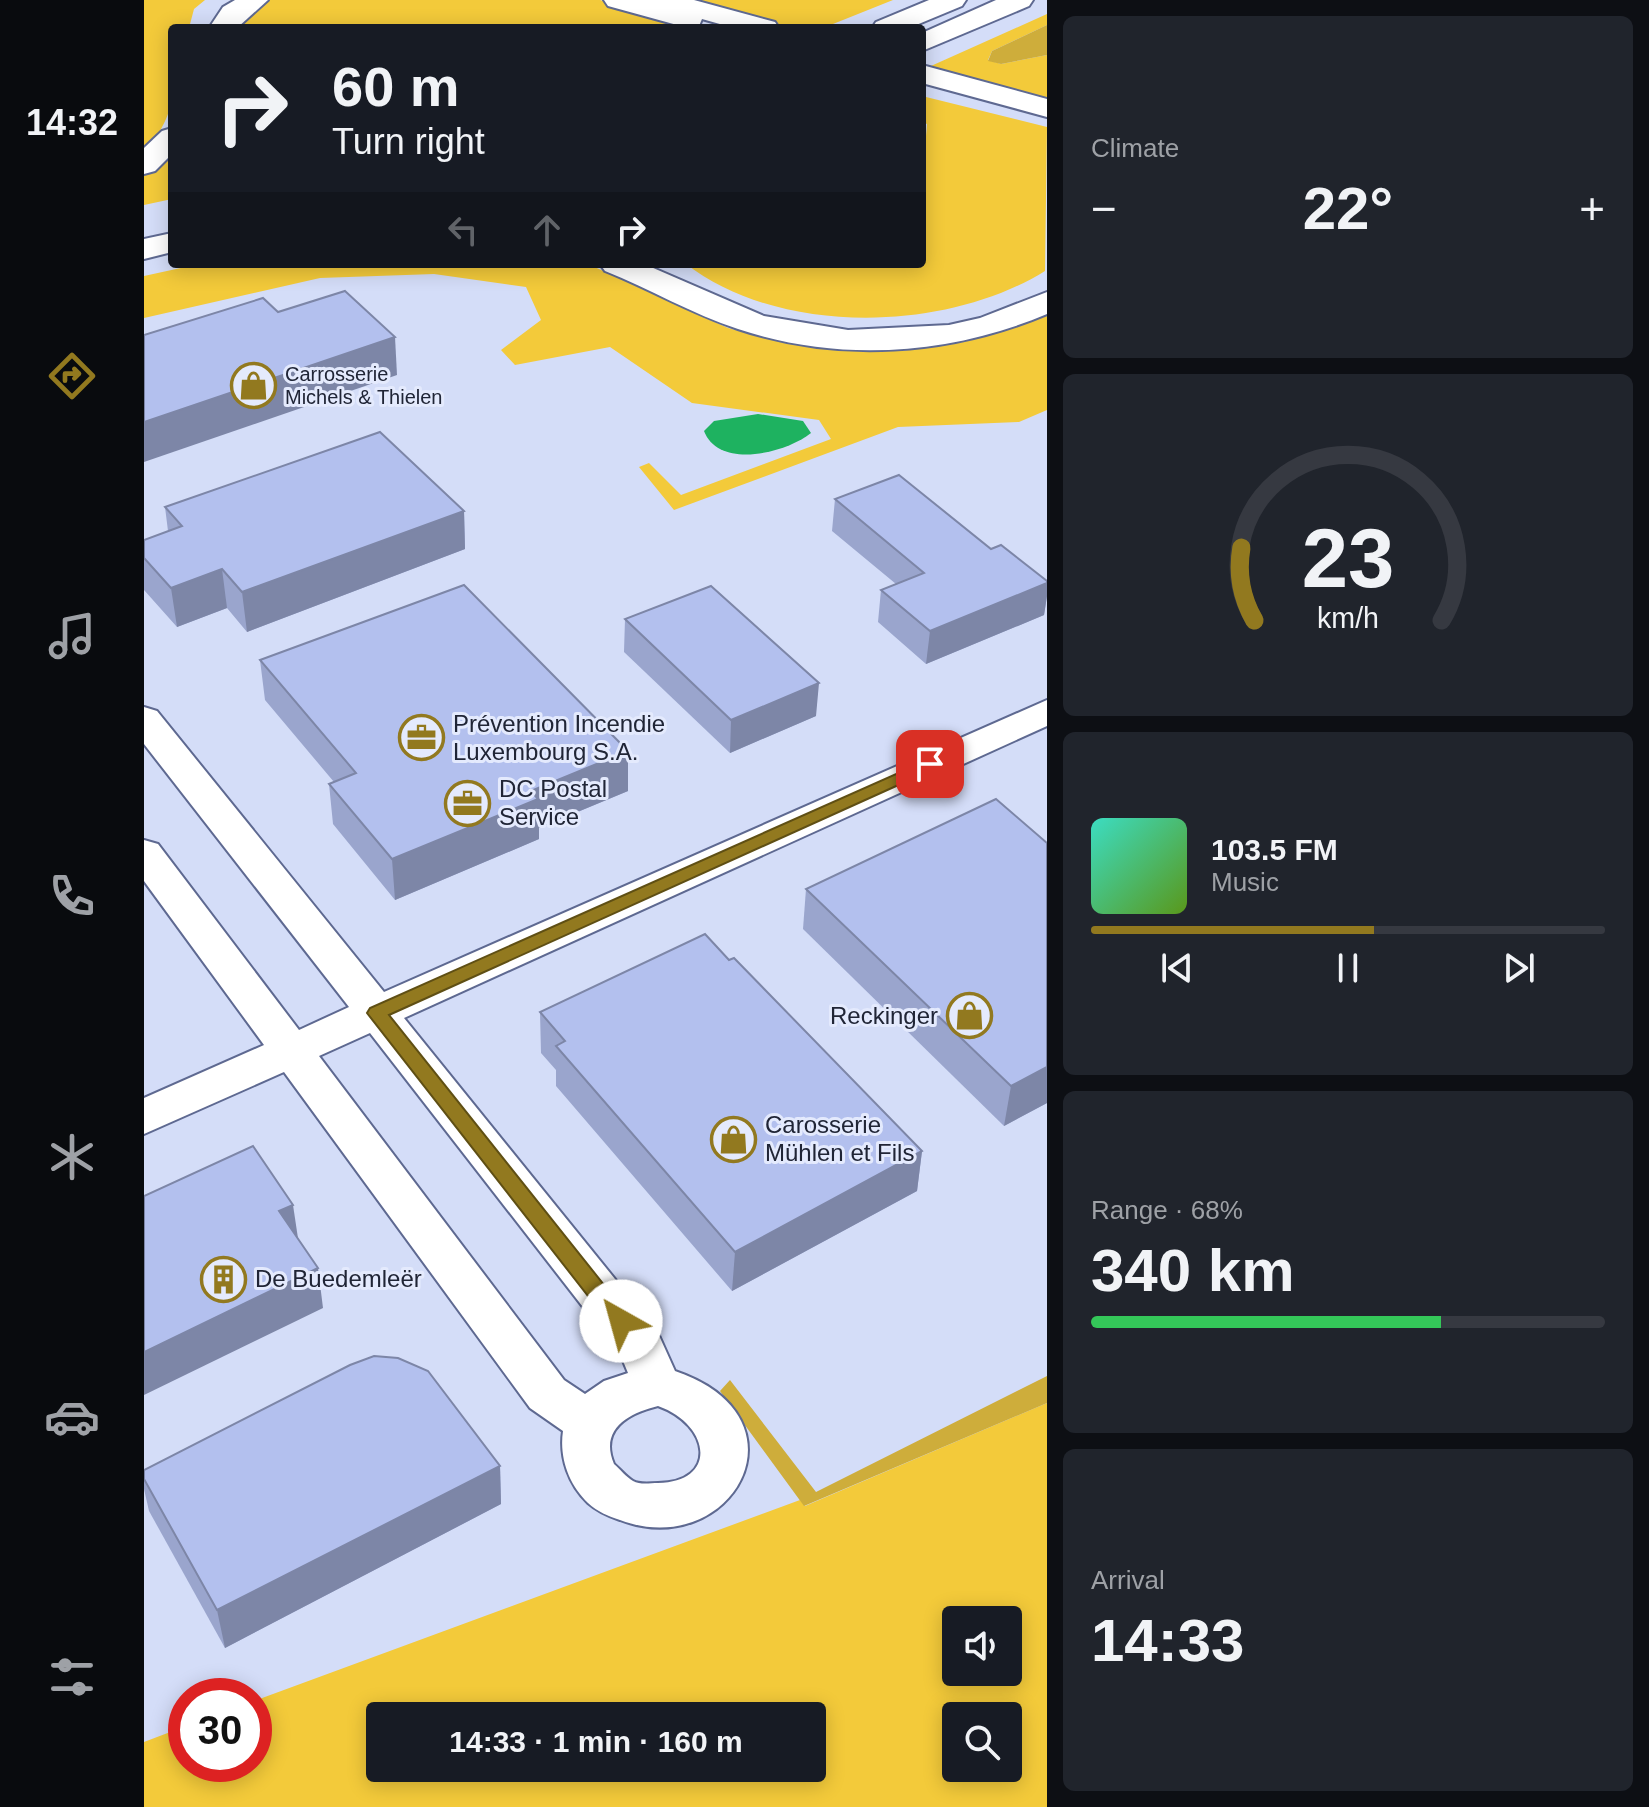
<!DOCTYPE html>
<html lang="en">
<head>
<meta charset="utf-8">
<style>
	:root { --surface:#171b24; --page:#20242c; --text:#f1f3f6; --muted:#9ea1a6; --line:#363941; --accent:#92791f }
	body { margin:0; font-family:Helvetica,sans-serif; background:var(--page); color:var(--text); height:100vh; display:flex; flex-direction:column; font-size:30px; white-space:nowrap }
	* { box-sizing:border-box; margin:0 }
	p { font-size:26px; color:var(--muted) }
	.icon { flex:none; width:44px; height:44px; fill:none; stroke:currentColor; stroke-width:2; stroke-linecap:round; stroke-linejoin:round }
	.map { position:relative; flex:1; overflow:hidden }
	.sheet { display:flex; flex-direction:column; gap:16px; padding:16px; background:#0d0f14; width:602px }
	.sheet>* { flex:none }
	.top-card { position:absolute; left:24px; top:24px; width:758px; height:244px; border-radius:8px; box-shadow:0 4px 20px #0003; background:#171b24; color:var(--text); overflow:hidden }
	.fabs { position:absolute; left:798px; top:1606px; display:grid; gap:16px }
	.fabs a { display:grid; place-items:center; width:80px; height:80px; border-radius:8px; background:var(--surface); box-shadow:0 4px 20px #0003; font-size:40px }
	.speed { position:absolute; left:24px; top:1678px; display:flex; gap:16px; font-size:40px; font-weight:700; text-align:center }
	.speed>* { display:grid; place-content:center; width:104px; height:104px; border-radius:50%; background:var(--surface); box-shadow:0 4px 20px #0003; line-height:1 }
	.speed .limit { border:12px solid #d22; background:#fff; color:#111 }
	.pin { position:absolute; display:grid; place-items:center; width:68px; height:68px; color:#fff; margin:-34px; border-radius:16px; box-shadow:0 4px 12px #0006 }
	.me { position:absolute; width:88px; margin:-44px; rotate:322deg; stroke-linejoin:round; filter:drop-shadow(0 0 6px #0008) }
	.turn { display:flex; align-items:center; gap:28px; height:168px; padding:0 32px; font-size:36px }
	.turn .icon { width:104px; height:104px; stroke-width:2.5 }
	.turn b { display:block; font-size:56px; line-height:68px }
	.lanes { display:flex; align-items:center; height:76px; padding:0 32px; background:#0003; justify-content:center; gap:40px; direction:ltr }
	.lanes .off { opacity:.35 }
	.big { font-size:60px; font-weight:800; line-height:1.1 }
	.sheet .widget { flex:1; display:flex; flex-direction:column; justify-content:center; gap:12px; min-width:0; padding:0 28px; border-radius:12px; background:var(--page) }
	.sheet .dial { align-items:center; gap:0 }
	.dial svg { height:208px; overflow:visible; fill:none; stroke:var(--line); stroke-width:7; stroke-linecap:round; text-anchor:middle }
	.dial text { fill:var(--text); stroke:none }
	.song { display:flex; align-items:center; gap:24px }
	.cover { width:96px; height:96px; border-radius:12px; background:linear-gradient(135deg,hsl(170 70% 55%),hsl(90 70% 35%)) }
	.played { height:8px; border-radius:4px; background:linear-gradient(90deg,var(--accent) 55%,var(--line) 55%) }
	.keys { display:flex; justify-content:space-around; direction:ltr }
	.heat { display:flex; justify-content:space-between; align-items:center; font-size:44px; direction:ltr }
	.charge { height:12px; border-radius:6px; background:linear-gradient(90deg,#34c759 68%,var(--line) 0) }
	.trip { position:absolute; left:222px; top:1702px; width:460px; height:80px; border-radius:8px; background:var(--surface); box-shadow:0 4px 20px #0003; font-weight:800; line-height:80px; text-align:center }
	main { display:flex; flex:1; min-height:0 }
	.menu { display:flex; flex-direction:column; width:144px; justify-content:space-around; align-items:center; background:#090b0e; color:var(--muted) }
	.menu .icon { width:56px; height:56px }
	.menu .current { color:var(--accent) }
	.menu b { font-size:36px; color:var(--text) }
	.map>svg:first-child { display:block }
	.green { fill:#f3ca3a; fill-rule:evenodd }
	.forest { fill:#cead3b }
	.water { fill:#1eb260 }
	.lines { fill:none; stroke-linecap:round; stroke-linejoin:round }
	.minor-casing { stroke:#5e6991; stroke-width:4 }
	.primary-casing { stroke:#5e6991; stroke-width:4 }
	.motorway-casing { stroke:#5e6991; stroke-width:4 }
	.minor { fill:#fff; fill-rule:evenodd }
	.primary { fill:#fff; fill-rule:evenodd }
	.motorway { fill:#fff; fill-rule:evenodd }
	.wall { fill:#9aa5cd }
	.shaded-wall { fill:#7d86a7 }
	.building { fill:#b3c0ee; stroke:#7d86a7; stroke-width:2 }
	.route { fill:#92791f; stroke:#5f4f14; stroke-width:2 }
	.labels { text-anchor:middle; stroke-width:6; stroke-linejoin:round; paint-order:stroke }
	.far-poi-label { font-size:20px; fill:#202536; stroke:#e4eafd; text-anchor:start }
	.poi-label { font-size:24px; fill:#202536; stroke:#e4eafd; text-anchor:start }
</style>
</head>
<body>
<main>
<nav class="menu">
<b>14:32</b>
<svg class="icon current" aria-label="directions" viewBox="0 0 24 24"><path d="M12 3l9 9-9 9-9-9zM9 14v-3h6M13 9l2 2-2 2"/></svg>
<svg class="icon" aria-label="music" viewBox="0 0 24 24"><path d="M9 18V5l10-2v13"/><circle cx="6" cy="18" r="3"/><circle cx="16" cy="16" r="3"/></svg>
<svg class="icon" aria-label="phone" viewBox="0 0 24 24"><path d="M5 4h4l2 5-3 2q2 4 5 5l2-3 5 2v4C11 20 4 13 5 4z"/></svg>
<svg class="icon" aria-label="climate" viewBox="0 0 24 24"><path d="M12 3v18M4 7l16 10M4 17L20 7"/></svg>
<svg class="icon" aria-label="car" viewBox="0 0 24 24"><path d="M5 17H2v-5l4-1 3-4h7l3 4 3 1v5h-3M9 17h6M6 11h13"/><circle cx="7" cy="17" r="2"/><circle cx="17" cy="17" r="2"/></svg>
<svg class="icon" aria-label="filters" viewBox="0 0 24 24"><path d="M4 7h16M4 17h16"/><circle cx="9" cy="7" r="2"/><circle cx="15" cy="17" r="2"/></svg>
</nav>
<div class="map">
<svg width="903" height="1807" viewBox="0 0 903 1807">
	<rect width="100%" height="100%" fill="#d4ddf8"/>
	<g class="green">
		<path d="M 0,0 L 61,0 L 50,9 L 45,28 L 28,28 C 28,79 39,111 0,151 Z"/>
		<polygon points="122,0 456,0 551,28 89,28"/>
		<polygon points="532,0 749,0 679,28 633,28"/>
		<polygon points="903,14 903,25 848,51 844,60 857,64 903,55 903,103 778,70"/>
		<path d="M 778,96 L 903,127 L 901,271 C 803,332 637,337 542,264 L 778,264 L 778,136 L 782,136 L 783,124 L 778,122 Z"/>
		<polygon points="28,145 28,199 0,205 0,173"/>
		<polygon points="55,264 444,264 584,328 640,343 704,348 757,351 819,342 903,316 903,410 875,422 754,427 530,510 495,467 505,463 537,495 687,439 675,420 548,403 466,347 371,365 357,350 397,320 382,287 290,274 176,278 0,318 0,276"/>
		<path d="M 903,1403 L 903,1807 L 0,1807 L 0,1742 L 42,1726 L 42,1764 L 110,1764 L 110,1701 L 656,1500 L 661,1506 ZM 812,1620 L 864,1620 L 864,1672 L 812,1672 ZM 236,1716 L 668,1716 L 668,1768 L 236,1768 ZM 812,1716 L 864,1716 L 864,1768 L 812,1768 Z"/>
	</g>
	<g class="forest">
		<polygon points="903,25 903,55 857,64 844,61 848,51"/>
		<polygon points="903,1376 903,1403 660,1506 576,1391 586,1380 672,1492"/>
	</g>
	<path class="water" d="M 614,414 L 659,421 L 667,433 C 642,453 575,470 560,431 L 570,421 Z"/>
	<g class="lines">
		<defs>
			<path id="minor" d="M 903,700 L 903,726 L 260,1018 L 513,1331 L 531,1371 C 670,1418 587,1562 476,1520 C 464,1516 454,1512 444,1503 C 425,1485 415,1458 419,1431 L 386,1408 L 140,1072 L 0,1134 L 0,1098 L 120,1045 L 0,881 L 0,840 L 14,844 L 155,1030 L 205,1007 L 0,744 L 0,707 L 13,711 L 240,992 ZM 226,1033 L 477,1356 L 484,1373 L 460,1381 L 441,1394 L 420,1380 L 175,1056 ZM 514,1406 C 567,1425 574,1482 514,1483 C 506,1483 496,1485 489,1481 C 482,1477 476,1469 470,1464 C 455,1429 485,1413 514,1406 Z"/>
			<g id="primary">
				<polygon points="460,0 550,0 631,22 635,28 590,28 558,19 555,26 544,28 464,6"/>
				<polygon points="778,65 903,99 903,117 778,83"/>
			</g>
			<g id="motorway">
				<polygon points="91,0 124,0 93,28 65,28 79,7"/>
				<polygon points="785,0 822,0 818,6 765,28 728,28 732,22"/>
				<polygon points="852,0 889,0 885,6 778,51 778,33"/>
				<polygon points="28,128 28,154 11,171 0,174 0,148 18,131"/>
				<polygon points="28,233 28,252 0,259 0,239"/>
				<path d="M 456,264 L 500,264 L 620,316 L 704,330 L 805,325 L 836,318 L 903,292 L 903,314 C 806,355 695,363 594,329 C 548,314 506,289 461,271 Z"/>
			</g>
		</defs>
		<use href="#minor" class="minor-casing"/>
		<use href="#primary" class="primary-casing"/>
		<use href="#motorway" class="motorway-casing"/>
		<use href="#minor" class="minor"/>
		<use href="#primary" class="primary"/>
		<use href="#motorway" class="motorway"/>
	</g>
	<g class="wall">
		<polygon points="691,499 847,549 903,581 903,596 900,615 782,664 734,622 737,590 752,584 688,531"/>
		<polygon points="21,507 320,511 321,549 103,632 83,608 33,627 0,590 0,540 24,531"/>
		<polygon points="481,619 672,716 586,753 480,652"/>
		<polygon points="116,660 484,791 395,828 395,839 251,900 189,824 185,784 190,782 121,700"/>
		<polygon points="662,889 903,1103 860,1126 659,929"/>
		<polygon points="585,960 778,1151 773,1191 588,1291 412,1086 412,1070 397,1053 396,1012"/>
		<polygon points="356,1466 357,1504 81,1648 5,1511 0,1489 0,1470"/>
	</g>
	<g class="shaded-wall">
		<polygon points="251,337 253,375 0,462 0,422"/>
		<polygon points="320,511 321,549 103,632 98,592"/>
		<polygon points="78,569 83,608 33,627 27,588"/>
		<polygon points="903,583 903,596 900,615 782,664 786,631"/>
		<polygon points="675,683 672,716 586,753 587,720"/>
		<polygon points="484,751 484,791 395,828 395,839 251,900 248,859 387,791"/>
		<polygon points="903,1067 903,1103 860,1126 867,1086"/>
		<polygon points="778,1151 773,1191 588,1291 591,1252"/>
		<polygon points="149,1205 155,1245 135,1211"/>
		<polygon points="174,1268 179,1308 0,1395 0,1352"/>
		<polygon points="356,1466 357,1504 81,1648 73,1610"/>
	</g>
	<g class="building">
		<polygon points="201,291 251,337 0,422 0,335 119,298 134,312"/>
		<polygon points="236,432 320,511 98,592 78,569 27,588 0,558 0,540 38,526 21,507"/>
		<polygon points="755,475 847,549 857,545 903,581 903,583 786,631 737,590 780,573 691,499"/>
		<polygon points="320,585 484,751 387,791 394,799 248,859 185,784 212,773 116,660"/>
		<polygon points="567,586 675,683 587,720 481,619"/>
		<polygon points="852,799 903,843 903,1067 867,1086 662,889"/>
		<polygon points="561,934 585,960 590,958 778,1151 591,1252 412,1046 421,1041 396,1012"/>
		<polygon points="109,1146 149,1205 135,1211 174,1268 0,1352 0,1196"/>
		<polygon points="230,1356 254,1358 284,1371 356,1466 73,1610 0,1479 0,1470 206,1365"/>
	</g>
	<polygon class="route" points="786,759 792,760 792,768 245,1015 484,1315 488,1321 484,1328 469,1328 223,1013 226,1008"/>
	<defs>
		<symbol id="shop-ring" viewBox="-11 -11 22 22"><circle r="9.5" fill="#e4eafd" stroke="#92791f" stroke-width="1.5"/><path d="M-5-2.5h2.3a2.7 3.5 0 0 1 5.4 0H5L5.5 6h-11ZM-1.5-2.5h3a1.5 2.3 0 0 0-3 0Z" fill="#92791f"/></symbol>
		<symbol id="office-ring" viewBox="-11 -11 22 22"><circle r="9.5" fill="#e4eafd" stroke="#92791f" stroke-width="1.5"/><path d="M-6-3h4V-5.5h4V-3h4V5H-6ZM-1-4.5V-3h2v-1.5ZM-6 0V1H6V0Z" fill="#92791f"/></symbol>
		<symbol id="building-ring" viewBox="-11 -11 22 22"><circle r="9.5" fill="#e4eafd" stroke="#92791f" stroke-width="1.5"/><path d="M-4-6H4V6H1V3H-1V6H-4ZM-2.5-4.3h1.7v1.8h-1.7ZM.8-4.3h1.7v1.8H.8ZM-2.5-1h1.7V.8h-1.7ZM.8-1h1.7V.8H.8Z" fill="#92791f"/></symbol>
	</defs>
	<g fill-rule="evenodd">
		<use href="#shop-ring" x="84" y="360" width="51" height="51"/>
		<use href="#office-ring" x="252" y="712" width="51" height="51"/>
		<use href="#office-ring" x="298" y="778" width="51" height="51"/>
		<use href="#shop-ring" x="800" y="990" width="51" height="51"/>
		<use href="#shop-ring" x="564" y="1114" width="51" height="51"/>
		<use href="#building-ring" x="54" y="1254" width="51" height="51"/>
	</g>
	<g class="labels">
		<g class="far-poi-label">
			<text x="141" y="381">Carrosserie<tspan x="141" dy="23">Michels &amp; Thielen</tspan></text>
		</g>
		<g class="poi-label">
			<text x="309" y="732">Prévention Incendie<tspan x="309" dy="28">Luxembourg S.A.</tspan></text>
			<text x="355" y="797">DC Postal<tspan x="355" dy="28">Service</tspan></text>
			<text x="794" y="1024" text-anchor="end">Reckinger</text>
			<text x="621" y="1133">Carosserie<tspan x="621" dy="28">Mühlen et Fils</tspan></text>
			<text x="111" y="1287">De Buedemleër</text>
		</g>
	</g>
</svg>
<div class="fabs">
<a><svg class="icon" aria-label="sound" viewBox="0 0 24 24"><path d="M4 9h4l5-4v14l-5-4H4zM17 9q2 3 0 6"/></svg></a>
<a><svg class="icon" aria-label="search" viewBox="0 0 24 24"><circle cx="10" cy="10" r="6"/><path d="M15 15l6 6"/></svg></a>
</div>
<div class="speed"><div class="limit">30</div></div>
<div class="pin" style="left:786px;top:764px;background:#d93025"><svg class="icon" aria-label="arrive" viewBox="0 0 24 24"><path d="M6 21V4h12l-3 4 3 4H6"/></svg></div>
<svg class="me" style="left:477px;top:1321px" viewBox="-20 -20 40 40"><circle r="19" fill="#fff"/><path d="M0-13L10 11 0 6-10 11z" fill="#92791f"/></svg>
<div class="trip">14:33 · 1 min · 160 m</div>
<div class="top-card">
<div class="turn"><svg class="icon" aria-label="right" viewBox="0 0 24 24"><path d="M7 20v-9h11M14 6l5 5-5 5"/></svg><div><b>60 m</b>Turn right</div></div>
<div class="lanes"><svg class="icon off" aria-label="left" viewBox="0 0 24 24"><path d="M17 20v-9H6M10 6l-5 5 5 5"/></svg><svg class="icon off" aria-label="ahead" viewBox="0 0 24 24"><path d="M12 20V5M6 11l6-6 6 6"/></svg><svg class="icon" aria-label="right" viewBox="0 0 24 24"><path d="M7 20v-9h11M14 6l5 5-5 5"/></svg></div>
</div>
</div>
<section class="sheet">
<div class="widget"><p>Climate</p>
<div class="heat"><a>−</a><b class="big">22°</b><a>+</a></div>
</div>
<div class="widget dial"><svg viewBox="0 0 100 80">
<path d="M14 69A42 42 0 1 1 86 69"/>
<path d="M14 69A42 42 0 0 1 9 41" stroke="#92791f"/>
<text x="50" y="56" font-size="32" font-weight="700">23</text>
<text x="50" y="72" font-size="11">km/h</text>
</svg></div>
<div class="widget">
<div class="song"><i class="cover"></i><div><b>103.5 FM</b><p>Music</p></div></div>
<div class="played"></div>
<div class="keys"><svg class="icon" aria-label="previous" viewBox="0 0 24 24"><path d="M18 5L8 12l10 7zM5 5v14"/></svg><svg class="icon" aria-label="pause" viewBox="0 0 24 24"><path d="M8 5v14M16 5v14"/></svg><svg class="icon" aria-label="next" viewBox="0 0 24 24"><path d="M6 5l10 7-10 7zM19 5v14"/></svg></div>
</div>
<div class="widget"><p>Range · 68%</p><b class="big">340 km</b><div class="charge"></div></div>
<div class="widget"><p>Arrival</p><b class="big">14:33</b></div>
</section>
</main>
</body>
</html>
